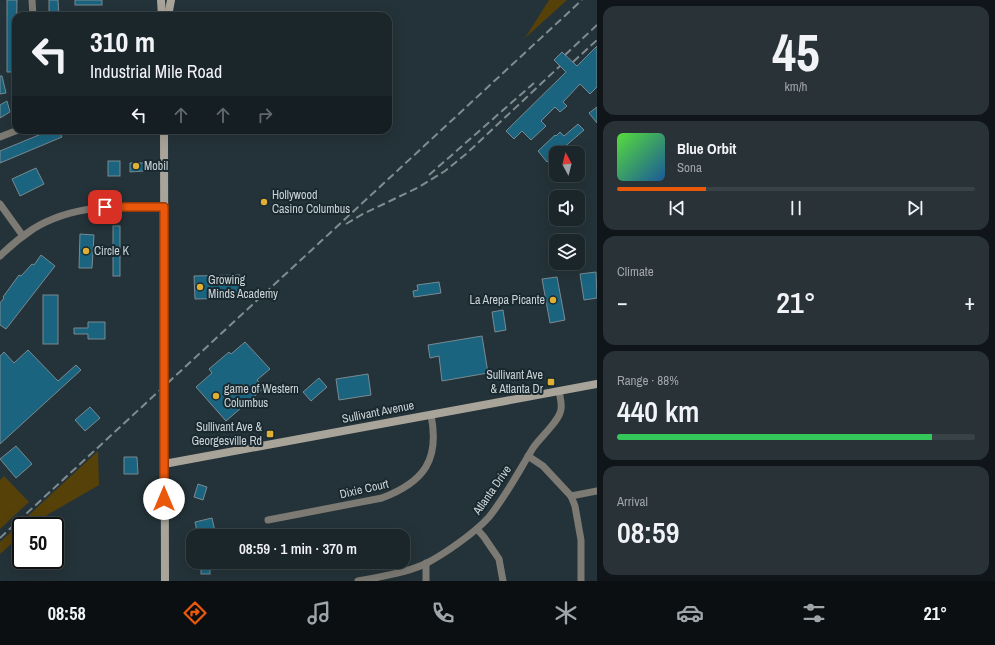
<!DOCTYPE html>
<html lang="en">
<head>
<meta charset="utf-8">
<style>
	:root { --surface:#1b262b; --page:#283237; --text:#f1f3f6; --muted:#a0a5a9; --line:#394347; --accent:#ea580c }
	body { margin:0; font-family:"Archivo Narrow",sans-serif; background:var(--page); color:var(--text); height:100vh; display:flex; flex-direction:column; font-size:15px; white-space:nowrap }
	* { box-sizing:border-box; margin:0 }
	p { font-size:13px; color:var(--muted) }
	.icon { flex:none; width:22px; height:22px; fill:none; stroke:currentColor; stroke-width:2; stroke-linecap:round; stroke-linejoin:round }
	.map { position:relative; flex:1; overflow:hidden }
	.sheet { display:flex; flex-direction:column; gap:6px; padding:6px; background:#0f1518; width:398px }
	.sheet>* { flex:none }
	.top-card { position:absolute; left:12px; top:12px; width:380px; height:122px; border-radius:12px; box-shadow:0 4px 16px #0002,0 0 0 1px var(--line); background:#1b262b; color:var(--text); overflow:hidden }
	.needle { width:26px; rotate:353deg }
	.fabs { position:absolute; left:549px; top:146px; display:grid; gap:8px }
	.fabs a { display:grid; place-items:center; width:36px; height:36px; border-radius:8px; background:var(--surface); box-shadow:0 4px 16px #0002,0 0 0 1px var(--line); font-size:20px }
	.speed { position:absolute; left:12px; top:517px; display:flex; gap:8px; font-size:20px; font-weight:700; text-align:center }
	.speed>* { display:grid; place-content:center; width:52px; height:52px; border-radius:50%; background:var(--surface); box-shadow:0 4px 16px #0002,0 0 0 1px var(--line); line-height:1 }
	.speed .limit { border:2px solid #111; border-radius:6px; background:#fff; color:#111 }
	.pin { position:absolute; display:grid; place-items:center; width:34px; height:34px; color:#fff; margin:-17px; border-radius:8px; box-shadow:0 2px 6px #0006 }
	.me { position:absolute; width:44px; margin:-22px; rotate:0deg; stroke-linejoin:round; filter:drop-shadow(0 0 3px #0008) }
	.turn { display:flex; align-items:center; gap:14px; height:84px; padding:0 12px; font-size:18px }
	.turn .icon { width:52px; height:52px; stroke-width:2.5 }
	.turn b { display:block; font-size:28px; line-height:34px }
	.lanes { display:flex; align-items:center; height:38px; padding:0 12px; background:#0003; justify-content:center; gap:20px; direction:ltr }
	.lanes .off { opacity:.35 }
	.big { font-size:30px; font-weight:600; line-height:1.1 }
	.sheet .widget { flex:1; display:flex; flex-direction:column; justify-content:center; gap:6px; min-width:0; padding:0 14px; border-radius:12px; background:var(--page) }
	.sheet .dial { align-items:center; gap:0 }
	.dial b { font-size:52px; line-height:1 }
	.song { display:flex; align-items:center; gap:12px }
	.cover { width:48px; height:48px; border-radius:6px; background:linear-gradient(135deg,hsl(110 70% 55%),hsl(210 70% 35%)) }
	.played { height:4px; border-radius:2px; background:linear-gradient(90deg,var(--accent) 25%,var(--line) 25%) }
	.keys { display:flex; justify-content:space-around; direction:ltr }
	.heat { display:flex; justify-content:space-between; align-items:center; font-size:22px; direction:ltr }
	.charge { height:6px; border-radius:3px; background:linear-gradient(90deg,#34c759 88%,var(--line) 0) }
	.trip { position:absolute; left:186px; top:529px; width:224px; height:40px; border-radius:12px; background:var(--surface); box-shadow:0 4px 16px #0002,0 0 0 1px var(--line); font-weight:600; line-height:40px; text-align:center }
	.dock { display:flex; height:64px; justify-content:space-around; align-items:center; background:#0b0f11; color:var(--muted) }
	.dock .icon { width:28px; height:28px }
	.dock .active { color:var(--accent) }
	.dock b { font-size:18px; color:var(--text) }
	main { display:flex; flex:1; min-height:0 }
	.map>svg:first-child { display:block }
	.green { fill:#564109 }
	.building { fill:#1a647f; stroke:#798a92 }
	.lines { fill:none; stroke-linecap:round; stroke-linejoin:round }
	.street { stroke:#7d7a74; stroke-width:7 }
	.secondary { stroke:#a9a49a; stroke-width:8 }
	.rail { stroke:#808c91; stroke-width:2; stroke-dasharray:8 4; stroke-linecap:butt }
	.route-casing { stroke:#983908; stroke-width:10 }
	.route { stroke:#ea580c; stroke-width:7 }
	.poi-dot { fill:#dfb034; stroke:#1a292f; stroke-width:1.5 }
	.labels { text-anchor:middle; stroke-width:4; stroke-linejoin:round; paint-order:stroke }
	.poi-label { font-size:12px; fill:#cad3d7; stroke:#1a292f; text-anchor:start }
	.street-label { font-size:12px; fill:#cad3d7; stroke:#1a292f }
</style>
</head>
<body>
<main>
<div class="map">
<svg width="597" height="581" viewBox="0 0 597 581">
	<rect width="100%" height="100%" fill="#243339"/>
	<g class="green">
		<polygon points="549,0 567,0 525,38"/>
		<polygon points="98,451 99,485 35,522 31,526 21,526 21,535 0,554 0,542"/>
		<polygon points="4,476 29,502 0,529 0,480"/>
	</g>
	<g class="building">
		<polygon points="7,0 17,0 16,72 7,72"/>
		<polygon points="49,0 58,0 59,16 49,16"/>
		<rect x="75" y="0" width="27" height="5"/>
		<polygon points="597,46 597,87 590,94 580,84 563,102 567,106 560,112 555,107 541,121 546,126 531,140 522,131 514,139 506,131 566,72 554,60 562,52 577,66"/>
		<polygon points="0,76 2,76 6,93 0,94"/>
		<polygon points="7,101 10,112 0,118 0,105"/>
		<polygon points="597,107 597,123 589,113"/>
		<polygon points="578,124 584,130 547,162 538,151 555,135 556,136 560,132 564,136"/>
		<polygon points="51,130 58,130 62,137 0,163 0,151"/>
		<rect x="108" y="161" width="12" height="15"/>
		<polygon points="130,163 144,163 144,171 130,172"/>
		<polygon points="36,168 44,184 20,196 12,179"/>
		<rect x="113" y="226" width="7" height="50"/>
		<polygon points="80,234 94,235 92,268 79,268"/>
		<polygon points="41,255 55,266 6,329 0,325 0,303 4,298 3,297 19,275 21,276 32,264 34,265"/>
		<polygon points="596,272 597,298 584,300 580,274"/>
		<polygon points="240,275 241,298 195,299 194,276"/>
		<polygon points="557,277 565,320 550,323 542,279"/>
		<polygon points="439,282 441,293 414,297 413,291 418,290 417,285"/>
		<rect x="43" y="295" width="15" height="49"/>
		<polygon points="503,310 506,330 495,332 492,312"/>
		<polygon points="88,322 105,322 105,339 88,339 88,334 74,334 74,328 88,328"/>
		<polygon points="482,336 488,373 442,381 439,356 430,358 428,345"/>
		<polygon points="245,342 270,369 257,380 264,388 226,421 196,387 212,373 209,369 229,352 231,354"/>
		<polygon points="28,350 58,381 76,365 81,370 0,444 0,356 4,352 14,363"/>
		<polygon points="368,374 371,395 339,400 336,379"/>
		<polygon points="319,378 327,387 311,401 303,392"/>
		<polygon points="90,407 100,418 85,431 75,420"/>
		<polygon points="16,446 32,464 16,478 0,459"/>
		<polygon points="124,457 137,457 138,474 124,474"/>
		<polygon points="198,484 207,487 203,500 194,497"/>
		<polygon points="212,518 216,536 198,536 195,522"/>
		<rect x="201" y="562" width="9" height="12"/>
	</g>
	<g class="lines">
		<g class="street">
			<polyline points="32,0 33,16"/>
			<polyline points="0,137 18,130"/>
			<polyline points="0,204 23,236"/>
			<path d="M 0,256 C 10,246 21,237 33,229 C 73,204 120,206 164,207"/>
			<polyline points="528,456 543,466 571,496 575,506 581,540 581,581"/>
			<polyline points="571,496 597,491"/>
			<path d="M 268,520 L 382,498 C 424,482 440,460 431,415"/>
			<polyline points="477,529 484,537 499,559 503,581"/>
			<polyline points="426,563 426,581"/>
			<path d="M 358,581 C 380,577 405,573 425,564 C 443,555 476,532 489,517 C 506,496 519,471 533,448 C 540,437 560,421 561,409 C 562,403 560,397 559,391"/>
		</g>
		<g class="secondary">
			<polyline points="161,0 162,16"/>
			<polyline points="168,16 171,0"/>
			<polyline points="164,130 165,581"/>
			<polyline points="164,464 597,384"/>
		</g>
		<g class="rail">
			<polyline points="565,55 597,25"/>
			<polyline points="573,62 597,40"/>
			<polyline points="429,175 534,83"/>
			<polyline points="346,224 361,215 419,187 445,171 466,154 560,66"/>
			<polyline points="0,538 582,0"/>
		</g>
	</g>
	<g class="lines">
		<defs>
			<polyline id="route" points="105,207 164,207 164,499"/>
		</defs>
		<use href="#route" class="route-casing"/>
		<use href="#route" class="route"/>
	</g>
	<g class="poi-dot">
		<circle cx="136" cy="166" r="4"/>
		<circle cx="264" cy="202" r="4"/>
		<circle cx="86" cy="251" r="4"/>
		<circle cx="200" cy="287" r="4"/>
		<circle cx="553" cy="300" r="4"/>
		<rect x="547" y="378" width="8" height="8" rx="2"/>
		<circle cx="216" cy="396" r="4"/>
		<rect x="266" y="430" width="8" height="8" rx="2"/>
	</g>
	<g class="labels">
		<g class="poi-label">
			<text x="144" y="170">Mobil</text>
			<text x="272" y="199">Hollywood<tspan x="272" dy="14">Casino Columbus</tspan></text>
			<text x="94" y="255">Circle K</text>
			<text x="208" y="284">Growing<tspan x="208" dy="14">Minds Academy</tspan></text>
			<text x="545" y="304" text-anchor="end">La Arepa Picante</text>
			<text x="543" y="379" text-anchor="end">Sullivant Ave<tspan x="543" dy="14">&amp; Atlanta Dr</tspan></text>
			<text x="224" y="393">game of Western<tspan x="224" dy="14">Columbus</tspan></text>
			<text x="262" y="431" text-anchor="end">Sullivant Ave &amp;<tspan x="262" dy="14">Georgesville Rd</tspan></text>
		</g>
		<g class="street-label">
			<text transform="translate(378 412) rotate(-11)" y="4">Sullivant Avenue</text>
			<text transform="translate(364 489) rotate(-13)" y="4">Dixie Court</text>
			<text transform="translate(492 490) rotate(-55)" y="4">Atlanta Drive</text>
		</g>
	</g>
</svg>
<div class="fabs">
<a><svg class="needle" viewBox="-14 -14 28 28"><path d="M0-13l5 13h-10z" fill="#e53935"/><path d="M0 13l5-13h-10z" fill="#a0a5a9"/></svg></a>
<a><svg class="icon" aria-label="sound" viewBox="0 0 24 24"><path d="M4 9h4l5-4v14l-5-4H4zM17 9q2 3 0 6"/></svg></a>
<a><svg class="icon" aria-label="layers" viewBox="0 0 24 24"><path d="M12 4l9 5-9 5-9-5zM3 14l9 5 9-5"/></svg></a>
</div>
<div class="speed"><div class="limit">50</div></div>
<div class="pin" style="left:105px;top:207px;background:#d93025"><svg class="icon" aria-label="arrive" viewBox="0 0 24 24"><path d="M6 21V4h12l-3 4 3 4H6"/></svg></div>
<svg class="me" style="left:164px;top:499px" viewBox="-20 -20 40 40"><circle r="19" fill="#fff"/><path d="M0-13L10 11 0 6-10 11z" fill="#ea580c"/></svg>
<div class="trip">08:59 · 1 min · 370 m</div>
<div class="top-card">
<div class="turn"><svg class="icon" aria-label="left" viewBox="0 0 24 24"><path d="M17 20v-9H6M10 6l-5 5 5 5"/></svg><div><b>310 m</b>Industrial Mile Road</div></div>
<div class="lanes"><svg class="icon" aria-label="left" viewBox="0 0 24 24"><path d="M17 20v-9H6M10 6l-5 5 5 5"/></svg><svg class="icon off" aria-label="ahead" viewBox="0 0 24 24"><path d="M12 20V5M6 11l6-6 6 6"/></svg><svg class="icon off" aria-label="ahead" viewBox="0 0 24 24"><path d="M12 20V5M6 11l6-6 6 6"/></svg><svg class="icon off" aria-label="right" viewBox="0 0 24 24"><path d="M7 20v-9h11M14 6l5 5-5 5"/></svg></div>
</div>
</div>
<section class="sheet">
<div class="widget dial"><b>45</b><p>km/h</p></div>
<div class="widget">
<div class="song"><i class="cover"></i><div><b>Blue Orbit</b><p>Sona</p></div></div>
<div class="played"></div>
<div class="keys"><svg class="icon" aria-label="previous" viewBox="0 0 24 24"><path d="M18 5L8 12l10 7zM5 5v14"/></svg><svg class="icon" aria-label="pause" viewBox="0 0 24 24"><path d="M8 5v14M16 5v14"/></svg><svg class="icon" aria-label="next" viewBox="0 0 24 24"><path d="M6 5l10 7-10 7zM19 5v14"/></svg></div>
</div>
<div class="widget"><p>Climate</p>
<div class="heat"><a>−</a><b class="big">21°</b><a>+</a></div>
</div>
<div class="widget"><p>Range · 88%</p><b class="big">440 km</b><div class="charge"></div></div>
<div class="widget"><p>Arrival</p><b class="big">08:59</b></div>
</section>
</main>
<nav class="dock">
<b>08:58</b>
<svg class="icon active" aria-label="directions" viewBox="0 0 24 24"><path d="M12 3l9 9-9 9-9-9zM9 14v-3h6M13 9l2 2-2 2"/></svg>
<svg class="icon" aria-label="music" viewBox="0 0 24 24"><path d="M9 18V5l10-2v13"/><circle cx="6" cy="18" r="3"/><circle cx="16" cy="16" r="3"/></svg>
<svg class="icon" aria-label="phone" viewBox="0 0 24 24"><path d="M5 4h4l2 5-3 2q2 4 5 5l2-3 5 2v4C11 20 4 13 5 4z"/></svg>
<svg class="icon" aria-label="climate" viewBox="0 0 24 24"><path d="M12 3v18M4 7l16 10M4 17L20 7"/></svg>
<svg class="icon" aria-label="car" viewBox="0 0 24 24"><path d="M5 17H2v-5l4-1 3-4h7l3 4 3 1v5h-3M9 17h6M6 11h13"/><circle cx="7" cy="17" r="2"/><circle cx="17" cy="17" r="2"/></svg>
<svg class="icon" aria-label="filters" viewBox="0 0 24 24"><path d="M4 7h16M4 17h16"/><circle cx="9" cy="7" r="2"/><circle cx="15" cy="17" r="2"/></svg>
<b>21°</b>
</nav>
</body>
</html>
